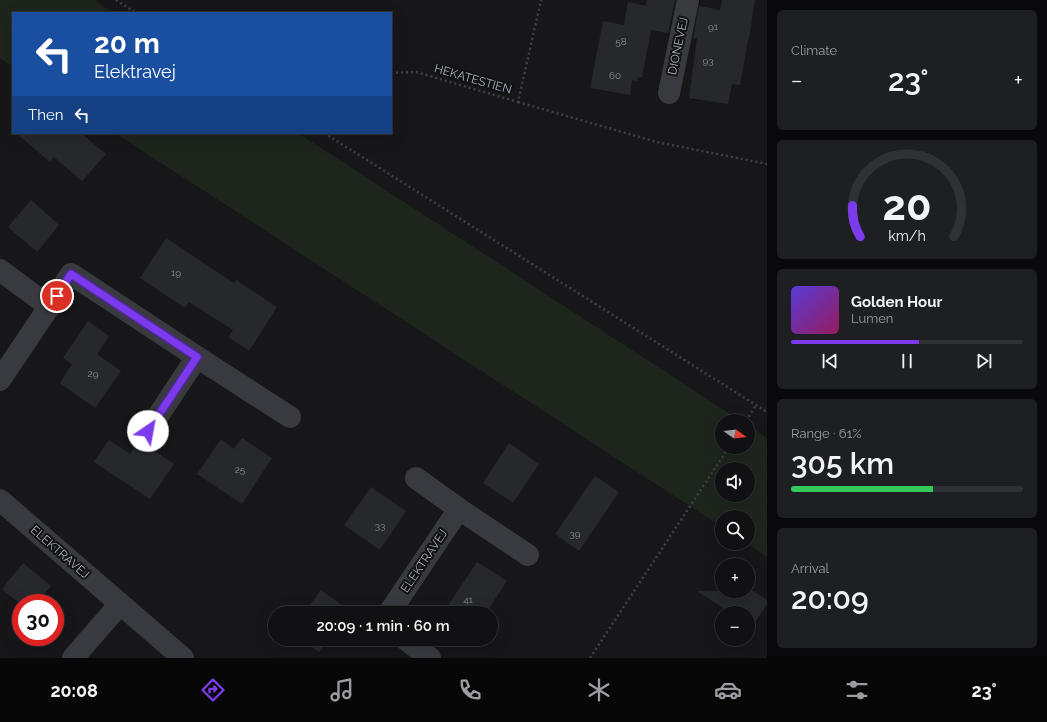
<!DOCTYPE html>
<html lang="en">
<head>
<meta charset="utf-8">
<style>
	:root { --surface:#111114; --page:#1e1f22; --text:#f1f3f6; --muted:#9c9da0; --line:#303134; --accent:#7c3aed }
	body { margin:0; font-family:Raleway,sans-serif; background:var(--page); color:var(--text); height:100vh; display:flex; flex-direction:column; font-size:15px; white-space:nowrap }
	* { box-sizing:border-box; margin:0 }
	p { font-size:13px; color:var(--muted) }
	.icon { flex:none; width:22px; height:22px; fill:none; stroke:currentColor; stroke-width:2; stroke-linecap:round; stroke-linejoin:round }
	.map { position:relative; flex:1; overflow:hidden }
	.sheet { display:flex; flex-direction:column; gap:10px; padding:10px; background:#09090b; width:280px }
	.sheet>* { flex:none }
	.banner { position:absolute; left:12px; top:12px; width:380px; height:122px; border-radius:0px; box-shadow:0 4px 16px #0002,0 0 0 1px var(--line); background:#1a4fa0; color:#fff; overflow:hidden }
	.needle { width:26px; rotate:104deg }
	.controls { position:absolute; left:715px; top:414px; display:grid; gap:8px }
	.controls a { display:grid; place-items:center; width:40px; height:40px; border-radius:50%; background:var(--surface); box-shadow:0 4px 16px #0002,0 0 0 1px var(--line); font-size:20px }
	.speed { position:absolute; left:12px; top:594px; display:flex; gap:8px; font-size:20px; font-weight:700; text-align:center }
	.speed>* { display:grid; place-content:center; width:52px; height:52px; border-radius:50%; background:var(--surface); box-shadow:0 4px 16px #0002,0 0 0 1px var(--line); line-height:1 }
	.speed .limit { border:6px solid #d22; background:#fff; color:#111 }
	.pin { position:absolute; display:grid; place-items:center; width:34px; height:34px; color:#fff; margin:-17px; border:2px solid #fff; border-radius:50%; box-shadow:0 1px 4px #0007 }
	.me { position:absolute; width:44px; margin:-22px; rotate:33deg; stroke-linejoin:round; filter:drop-shadow(0 0 3px #0008) }
	.turn { display:flex; align-items:center; gap:14px; height:84px; padding:0 16px; font-size:18px }
	.turn .icon { width:52px; height:52px; stroke-width:2.5 }
	.turn b { display:block; font-size:28px; line-height:34px }
	.then { display:flex; align-items:center; height:38px; padding:0 16px; background:#0003; gap:8px; font-size:15px }
	.big { font-size:30px; font-weight:600; line-height:1.1 }
	.sheet .card { flex:1; display:flex; flex-direction:column; justify-content:center; gap:6px; min-width:0; padding:0 14px; border-radius:6px; background:var(--page) }
	.sheet .dial { align-items:center; gap:0 }
	.dial svg { height:104px; overflow:visible; fill:none; stroke:var(--line); stroke-width:7; stroke-linecap:round; text-anchor:middle }
	.dial text { fill:var(--text); stroke:none }
	.song { display:flex; align-items:center; gap:12px }
	.cover { width:48px; height:48px; border-radius:6px; background:linear-gradient(135deg,hsl(250 70% 55%),hsl(330 70% 35%)) }
	.played { height:4px; border-radius:2px; background:linear-gradient(90deg,var(--accent) 55%,var(--line) 55%) }
	.keys { display:flex; justify-content:space-around; direction:ltr }
	.heat { display:flex; justify-content:space-between; align-items:center; font-size:22px; direction:ltr }
	.charge { height:6px; border-radius:3px; background:linear-gradient(90deg,#34c759 61%,var(--line) 0) }
	.trip { position:absolute; left:268px; top:606px; width:230px; height:40px; border-radius:20px; background:var(--surface); box-shadow:0 4px 16px #0002,0 0 0 1px var(--line); font-weight:600; line-height:40px; text-align:center }
	.tabs { display:flex; height:64px; justify-content:space-around; align-items:center; background:#070708; color:var(--muted) }
	.tabs .icon { width:28px; height:28px }
	.tabs .on { color:var(--accent) }
	.tabs b { font-size:18px; color:var(--text) }
	main { display:flex; flex:1; min-height:0 }
	.map>svg:first-child { display:block }
	.green { fill:#1d251d; fill-rule:evenodd }
	.building { fill:#27282b }
	.lines { fill:none; stroke-linecap:round; stroke-linejoin:round }
	.path { stroke:#3e4146; stroke-width:2.5; stroke-dasharray:2 3; stroke-linecap:butt }
	.minor { stroke:#383a3f; stroke-width:22 }
	.route-casing { stroke:#51269a; stroke-width:10 }
	.route { stroke:#7c3aed; stroke-width:7 }
	.labels { text-anchor:middle; stroke-width:4; stroke-linejoin:round; paint-order:stroke }
	.number-label { font-size:10px; fill:#888e96 }
	.street-label { font-size:12px; fill:#a8b0ba; stroke:#121215 }
</style>
</head>
<body>
<main>
<div class="map">
<svg width="767" height="658" viewBox="0 0 767 658">
	<rect width="100%" height="100%" fill="#17171a"/>
	<g class="green">
		<polygon points="0,0 94,0 114,13 13,13 13,67 0,58"/>
		<path d="M 115,133 L 298,133 L 741,421 L 722,421 L 722,447 L 748,447 L 748,425 L 767,438 L 767,557 L 746,543 L 748,543 L 748,517 L 722,517 L 722,527 ZM 722,469 L 748,469 L 748,495 L 722,495 Z"/>
	</g>
	<g class="building">
		<polygon points="647,0 675,0 668,33 651,30 642,77 638,77 637,81 632,80 630,95 590,88 603,21 624,25 628,2 646,6"/>
		<polygon points="722,0 755,0 749,39 748,39 740,85 732,84 728,104 689,98 697,38 693,38 699,6 720,10"/>
		<polygon points="16,133 81,133 106,154 82,181 54,157 50,162"/>
		<polygon points="31,200 59,225 37,252 8,227"/>
		<polygon points="166,238 234,283 236,280 277,307 249,351 228,337 233,330 189,302 185,308 140,278"/>
		<polygon points="88,321 109,336 97,354 121,371 95,408 60,383 72,364 63,358"/>
		<polygon points="242,438 272,458 242,504 197,474 221,439 234,449"/>
		<polygon points="109,440 130,454 139,440 174,464 150,499 94,462"/>
		<polygon points="509,443 539,464 513,503 483,483"/>
		<polygon points="595,476 619,492 579,551 555,534"/>
		<polygon points="371,487 406,511 380,550 344,525"/>
		<polygon points="477,562 507,581 486,613 443,613"/>
		<polygon points="23,563 51,586 36,603 19,603 2,589"/>
		<polygon points="321,590 349,610 347,613 304,613"/>
		<polygon points="697,591 753,591 767,600 767,604 752,627 748,625 748,613 730,613"/>
		<polygon points="301,639 328,639 319,652"/>
	</g>
	<g class="lines">
		<g class="path">
			<polyline points="116,0 136,13"/>
			<polyline points="391,73 416,72 518,102 541,0"/>
			<polyline points="518,102 657,142 767,164"/>
			<polyline points="324,133 767,412"/>
			<polyline points="746,421 756,405"/>
			<polyline points="590,658 729,447"/>
		</g>
		<g class="minor">
			<polyline points="669,93 688,0"/>
			<polyline points="0,270 50,307"/>
			<polyline points="0,380 71,274 197,357 290,417"/>
			<polyline points="148,431 197,357"/>
			<polyline points="416,478 459,509"/>
			<polyline points="0,500 183,658"/>
			<polyline points="389,613 459,509 528,555"/>
			<polyline points="405,639 430,658"/>
			<polyline points="73,658 120,604"/>
		</g>
	</g>
	<g class="lines">
		<defs>
			<polyline id="route" points="57,296 71,274 197,357 148,431"/>
		</defs>
		<use href="#route" class="route-casing"/>
		<use href="#route" class="route"/>
	</g>
	<g class="labels">
		<g class="number-label">
			<text x="713" y="30">91</text>
			<text x="621" y="45">58</text>
			<text x="708" y="64">93</text>
			<text x="615" y="79">60</text>
			<text x="176" y="276">19</text>
			<text x="93" y="377">29</text>
			<text x="240" y="473">25</text>
			<text x="380" y="529">33</text>
			<text x="575" y="537">39</text>
			<text x="468" y="603">41</text>
		</g>
		<g class="street-label">
			<text transform="translate(678 46) rotate(-78)" y="4">DIONEVEJ</text>
			<text transform="translate(473 79) rotate(16)" y="4">HEKATESTIEN</text>
			<text transform="translate(60 552) rotate(41)" y="4">ELEKTRAVEJ</text>
			<text transform="translate(424 561) rotate(-56)" y="4">ELEKTRAVEJ</text>
		</g>
	</g>
</svg>
<div class="controls">
<a><svg class="needle" viewBox="-14 -14 28 28"><path d="M0-13l5 13h-10z" fill="#e53935"/><path d="M0 13l5-13h-10z" fill="#9c9da0"/></svg></a>
<a><svg class="icon" aria-label="sound" viewBox="0 0 24 24"><path d="M4 9h4l5-4v14l-5-4H4zM17 9q2 3 0 6"/></svg></a>
<a><svg class="icon" aria-label="search" viewBox="0 0 24 24"><circle cx="10" cy="10" r="6"/><path d="M15 15l6 6"/></svg></a>
<a>+</a>
<a>−</a>
</div>
<div class="speed"><div class="limit">30</div></div>
<div class="pin" style="left:57px;top:296px;background:#d93025"><svg class="icon" aria-label="arrive" viewBox="0 0 24 24"><path d="M6 21V4h12l-3 4 3 4H6"/></svg></div>
<svg class="me" style="left:148px;top:431px" viewBox="-20 -20 40 40"><circle r="19" fill="#fff"/><path d="M0-13L10 11 0 6-10 11z" fill="#7c3aed"/></svg>
<div class="trip">20:09 · 1 min · 60 m</div>
<div class="banner">
<div class="turn"><svg class="icon" aria-label="left" viewBox="0 0 24 24"><path d="M17 20v-9H6M10 6l-5 5 5 5"/></svg><div><b>20 m</b>Elektravej</div></div>
<div class="then">Then<svg class="icon" aria-label="left" viewBox="0 0 24 24"><path d="M17 20v-9H6M10 6l-5 5 5 5"/></svg></div>
</div>
</div>
<section class="sheet">
<div class="card"><p>Climate</p>
<div class="heat"><a>−</a><b class="big">23°</b><a>+</a></div>
</div>
<div class="card dial"><svg viewBox="0 0 100 80">
<path d="M14 69A42 42 0 1 1 86 69"/>
<path d="M14 69A42 42 0 0 1 8 45" stroke="#7c3aed"/>
<text x="50" y="56" font-size="32" font-weight="700">20</text>
<text x="50" y="72" font-size="11">km/h</text>
</svg></div>
<div class="card">
<div class="song"><i class="cover"></i><div><b>Golden Hour</b><p>Lumen</p></div></div>
<div class="played"></div>
<div class="keys"><svg class="icon" aria-label="previous" viewBox="0 0 24 24"><path d="M18 5L8 12l10 7zM5 5v14"/></svg><svg class="icon" aria-label="pause" viewBox="0 0 24 24"><path d="M8 5v14M16 5v14"/></svg><svg class="icon" aria-label="next" viewBox="0 0 24 24"><path d="M6 5l10 7-10 7zM19 5v14"/></svg></div>
</div>
<div class="card"><p>Range · 61%</p><b class="big">305 km</b><div class="charge"></div></div>
<div class="card"><p>Arrival</p><b class="big">20:09</b></div>
</section>
</main>
<nav class="tabs">
<b>20:08</b>
<svg class="icon on" aria-label="directions" viewBox="0 0 24 24"><path d="M12 3l9 9-9 9-9-9zM9 14v-3h6M13 9l2 2-2 2"/></svg>
<svg class="icon" aria-label="music" viewBox="0 0 24 24"><path d="M9 18V5l10-2v13"/><circle cx="6" cy="18" r="3"/><circle cx="16" cy="16" r="3"/></svg>
<svg class="icon" aria-label="phone" viewBox="0 0 24 24"><path d="M5 4h4l2 5-3 2q2 4 5 5l2-3 5 2v4C11 20 4 13 5 4z"/></svg>
<svg class="icon" aria-label="climate" viewBox="0 0 24 24"><path d="M12 3v18M4 7l16 10M4 17L20 7"/></svg>
<svg class="icon" aria-label="car" viewBox="0 0 24 24"><path d="M5 17H2v-5l4-1 3-4h7l3 4 3 1v5h-3M9 17h6M6 11h13"/><circle cx="7" cy="17" r="2"/><circle cx="17" cy="17" r="2"/></svg>
<svg class="icon" aria-label="filters" viewBox="0 0 24 24"><path d="M4 7h16M4 17h16"/><circle cx="9" cy="7" r="2"/><circle cx="15" cy="17" r="2"/></svg>
<b>23°</b>
</nav>
</body>
</html>
